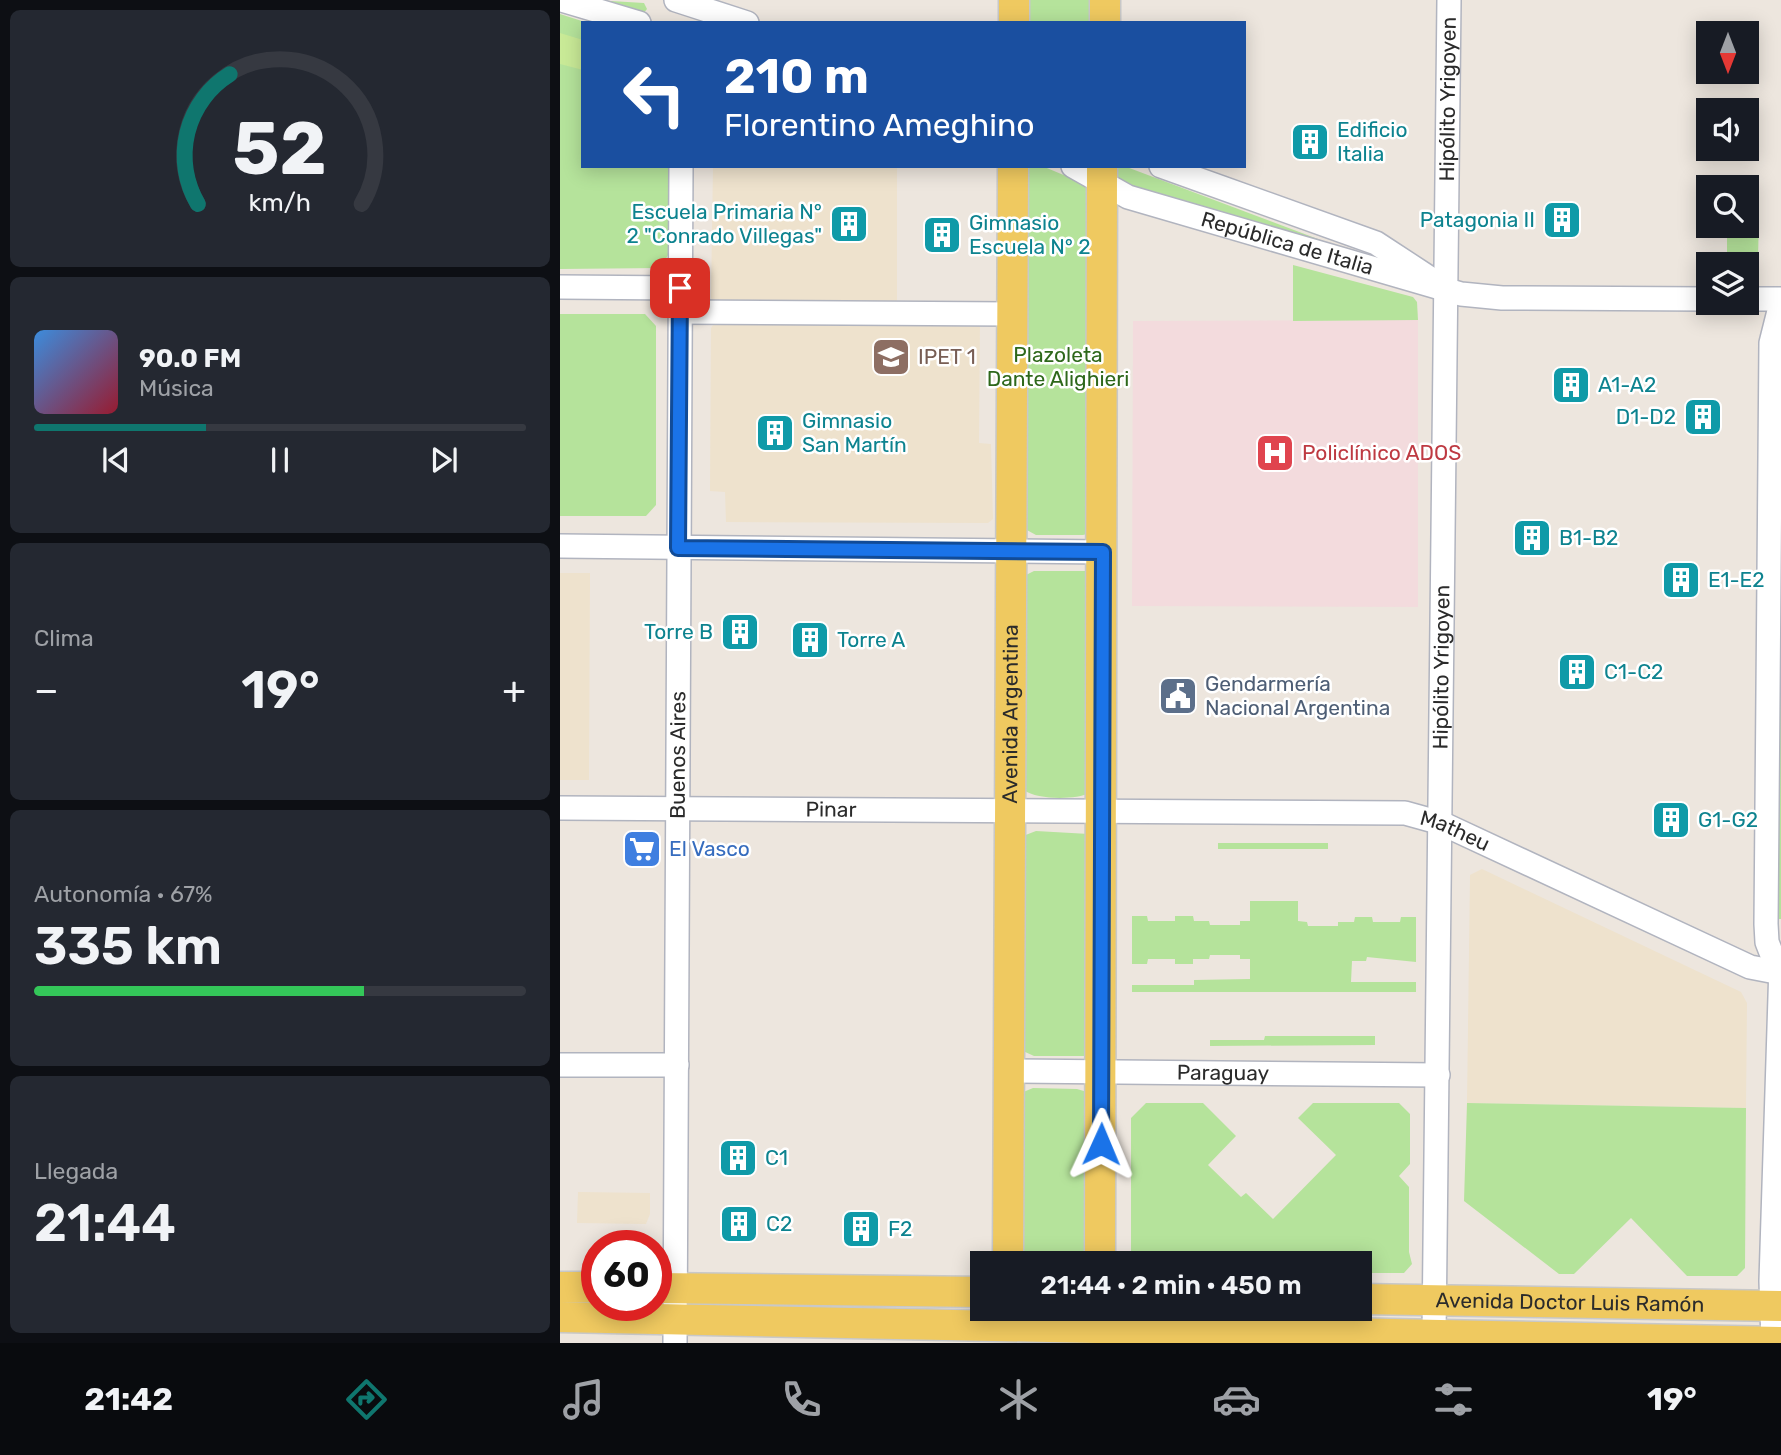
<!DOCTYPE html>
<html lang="es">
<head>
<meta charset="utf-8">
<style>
	:root { --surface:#171b24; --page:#242831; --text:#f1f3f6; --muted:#9ea1a6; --line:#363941; --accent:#0f766e }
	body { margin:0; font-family:Rubik,sans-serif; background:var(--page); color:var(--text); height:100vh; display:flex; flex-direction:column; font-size:26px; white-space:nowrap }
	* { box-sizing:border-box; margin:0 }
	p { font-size:23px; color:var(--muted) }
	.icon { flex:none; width:38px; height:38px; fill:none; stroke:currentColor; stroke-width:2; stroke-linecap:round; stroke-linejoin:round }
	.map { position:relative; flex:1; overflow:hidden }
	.side { display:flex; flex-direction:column; gap:10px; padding:10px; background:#0d0f14; width:560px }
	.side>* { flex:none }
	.top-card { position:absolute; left:21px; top:21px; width:665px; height:147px; border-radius:0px; box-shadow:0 4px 18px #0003; background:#1a4fa0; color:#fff; overflow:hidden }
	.needle { width:46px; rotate:180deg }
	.fabs { position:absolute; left:1136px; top:21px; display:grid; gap:14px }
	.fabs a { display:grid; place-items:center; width:63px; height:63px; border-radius:0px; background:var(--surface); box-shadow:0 4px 18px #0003; font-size:35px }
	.speed { position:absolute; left:21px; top:1230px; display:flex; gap:14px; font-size:35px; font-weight:700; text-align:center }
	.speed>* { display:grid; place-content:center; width:91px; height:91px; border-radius:50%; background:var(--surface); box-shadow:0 4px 18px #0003; line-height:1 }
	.speed .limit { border:10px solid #d22; background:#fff; color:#111 }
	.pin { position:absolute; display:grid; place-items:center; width:60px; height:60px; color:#fff; margin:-30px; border-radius:14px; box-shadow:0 4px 10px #0006 }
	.me { position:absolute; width:77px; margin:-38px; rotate:1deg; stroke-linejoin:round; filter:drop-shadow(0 0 5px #0008) }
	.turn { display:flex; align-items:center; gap:24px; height:147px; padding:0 28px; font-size:32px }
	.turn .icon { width:91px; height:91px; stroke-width:2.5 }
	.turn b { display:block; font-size:49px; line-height:60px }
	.big { font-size:52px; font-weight:600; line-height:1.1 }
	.side .card { flex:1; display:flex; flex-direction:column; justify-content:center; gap:10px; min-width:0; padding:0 24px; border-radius:10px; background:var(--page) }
	.side .dial { align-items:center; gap:0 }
	.dial svg { height:182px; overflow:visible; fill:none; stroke:var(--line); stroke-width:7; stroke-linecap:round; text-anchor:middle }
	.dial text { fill:var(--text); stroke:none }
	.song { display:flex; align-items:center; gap:21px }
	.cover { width:84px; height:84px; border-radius:10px; background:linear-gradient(135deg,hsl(210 70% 55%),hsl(350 70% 35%)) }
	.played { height:7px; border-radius:4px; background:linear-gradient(90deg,var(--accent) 35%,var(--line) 35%) }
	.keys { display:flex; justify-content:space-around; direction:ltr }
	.heat { display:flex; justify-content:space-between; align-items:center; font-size:38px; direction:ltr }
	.charge { height:10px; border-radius:5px; background:linear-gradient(90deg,#34c759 67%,var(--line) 0) }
	.trip { position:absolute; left:410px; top:1251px; width:402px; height:70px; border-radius:0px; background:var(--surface); box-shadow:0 4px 18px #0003; font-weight:600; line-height:70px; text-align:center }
	.menu { display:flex; height:112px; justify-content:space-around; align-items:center; background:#090b0e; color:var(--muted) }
	.menu .icon { width:49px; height:49px }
	.menu .on { color:var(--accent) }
	.menu b { font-size:32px; color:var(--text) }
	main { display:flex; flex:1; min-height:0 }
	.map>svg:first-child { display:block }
	.education { fill:#eee2cd }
	.medical { fill:#f3dbdd }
	.green { fill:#b5e39b }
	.pitch { fill:#c9ea97 }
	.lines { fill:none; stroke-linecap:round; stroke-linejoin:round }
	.minor-casing { stroke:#b1b4bf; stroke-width:26 }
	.major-casing { stroke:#c8c8c8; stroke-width:33 }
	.minor { stroke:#fff; stroke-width:23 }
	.major { stroke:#efc960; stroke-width:30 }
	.route-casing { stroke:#114b97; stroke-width:18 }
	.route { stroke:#1a73e8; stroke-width:12 }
	.labels { text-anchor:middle; stroke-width:5; stroke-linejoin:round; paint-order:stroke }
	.street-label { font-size:21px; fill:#2b2b2b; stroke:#fff }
	.culture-label { font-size:21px; fill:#0d838f; stroke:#fff; text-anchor:start }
	.park-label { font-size:21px; fill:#2e681b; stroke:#fff }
	.education-label { font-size:21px; fill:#785e54; stroke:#fff; text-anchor:start }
	.health-label { font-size:21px; fill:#be3a42; stroke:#fff; text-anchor:start }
	.service-label { font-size:21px; fill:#4e5e75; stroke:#fff; text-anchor:start }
	.shop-label { font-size:21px; fill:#366cbe; stroke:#fff; text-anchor:start }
</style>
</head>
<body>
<main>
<section class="side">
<div class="card dial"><svg viewBox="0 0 100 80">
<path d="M14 69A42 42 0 1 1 86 69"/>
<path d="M14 69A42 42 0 0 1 28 12" stroke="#0f766e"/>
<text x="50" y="56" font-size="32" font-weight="700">52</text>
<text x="50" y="72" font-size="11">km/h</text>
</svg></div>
<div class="card">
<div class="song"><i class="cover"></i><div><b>90.0 FM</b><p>Música</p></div></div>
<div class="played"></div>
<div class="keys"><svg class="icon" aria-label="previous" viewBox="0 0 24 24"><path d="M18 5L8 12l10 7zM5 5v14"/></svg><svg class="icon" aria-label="pause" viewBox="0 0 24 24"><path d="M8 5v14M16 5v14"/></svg><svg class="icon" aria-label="next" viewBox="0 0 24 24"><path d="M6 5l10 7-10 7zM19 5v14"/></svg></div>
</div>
<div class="card"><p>Clima</p>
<div class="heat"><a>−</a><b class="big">19°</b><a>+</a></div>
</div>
<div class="card"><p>Autonomía · 67%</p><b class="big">335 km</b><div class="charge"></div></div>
<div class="card"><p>Llegada</p><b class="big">21:44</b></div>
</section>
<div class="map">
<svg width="1221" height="1343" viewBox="0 0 1221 1343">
	<rect width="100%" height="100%" fill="#ede6de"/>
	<g class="education">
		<polygon points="153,166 337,166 337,302 157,305 151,298"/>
		<polygon points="158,318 420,319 419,443 431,444 433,519 428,523 166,522 165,492 150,491 151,328"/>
		<polygon points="0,573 30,573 29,780 0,780"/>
		<polygon points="922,869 1181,992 1187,1003 1186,1108 907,1103 910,875"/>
		<polygon points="18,1192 90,1193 90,1214 86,1224 17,1223"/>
	</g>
	<polygon class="medical" points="858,320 858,607 572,606 573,321"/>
	<g class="green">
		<polygon points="34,0 84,3 87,9 83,14"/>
		<polygon points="466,0 537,0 537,23 465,23"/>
		<polygon points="0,14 28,23 23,23 23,166 108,166 108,255 101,268 0,269"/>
		<polygon points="1187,111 1198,111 1198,150 1162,150 1186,149"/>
		<polygon points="464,166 482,166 530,186 527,534 523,535 476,535 465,529"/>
		<polygon points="554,166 564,166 819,262 561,185 550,173"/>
		<polygon points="1187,215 1199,215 1198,260 1190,269 1187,269 1186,264 1163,264 1167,262 1167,226 1186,226"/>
		<polygon points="733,265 853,297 857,302 858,320 733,321"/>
		<polygon points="0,314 85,314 96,326 96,505 86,516 0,516"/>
		<polygon points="1221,342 1221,919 1216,919"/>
		<path d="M 474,571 L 527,571 L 530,793 C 515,800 477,800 464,790 L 464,576 Z"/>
		<polygon points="476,831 529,834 527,1054 524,1056 474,1056 463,1051 463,836"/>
		<rect x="658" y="843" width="110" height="6"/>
		<polygon points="690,901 738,901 738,921 747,922 748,926 778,926 778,922 794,922 795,917 812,917 813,922 840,922 841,917 856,917 856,962 807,957 806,961 792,961 791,982 856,982 856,992 572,992 572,985 634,985 634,980 690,979 690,959 680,959 680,955 650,955 649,959 633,959 633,964 615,964 615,959 588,959 587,964 572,964 572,916 587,916 588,921 615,921 615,916 633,916 634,921 649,921 650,925 680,925 680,921 690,921"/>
		<polygon points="705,1036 815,1036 815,1045 650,1046 650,1040 704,1040"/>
		<polygon points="473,1088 517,1089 527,1092 531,1263 459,1264 461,1093"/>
		<polygon points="586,1103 643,1103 676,1136 648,1165 681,1197 686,1193 713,1219 776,1155 738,1118 753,1103 839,1103 850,1114 850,1164 839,1176 849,1187 849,1252 852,1264 844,1273 800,1273 800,1264 777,1263 769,1255 760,1264 680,1263 671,1255 662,1263 611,1263 601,1255 592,1263 590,1260 578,1263 571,1256 571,1118"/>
		<polygon points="907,1103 1186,1108 1185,1268 1177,1276 1127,1276 1071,1218 1014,1274 999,1274 904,1201"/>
	</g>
	<polygon class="pitch" points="0,33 23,40 23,70 0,64"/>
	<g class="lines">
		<defs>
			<g id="minor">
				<polyline points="2,0 79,23"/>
				<polyline points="116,0 187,23"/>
				<path id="s1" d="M 513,166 L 568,197 L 901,294 L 942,298 L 1148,299"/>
				<polyline points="601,166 816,243 871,279"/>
				<polyline points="0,287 120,288"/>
				<polyline points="1186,299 1221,299"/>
				<polyline points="120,312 452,314"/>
				<polyline points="0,546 543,552"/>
				<path id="s2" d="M 0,808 L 845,813 L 881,823 L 1190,967 L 1221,973"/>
				<polyline points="1219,973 1207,942 1206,924 1211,343 1221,303"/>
				<polyline points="0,1065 117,1065"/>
				<path id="s3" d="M 448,1071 L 878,1075"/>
				<path id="s4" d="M 874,1335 L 889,0"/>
				<polyline points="1213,1342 1211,1281 1221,965"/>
				<path id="s5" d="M 115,1343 L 121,166"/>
			</g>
			<g id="major">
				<polyline points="454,23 454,0"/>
				<polyline points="545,23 545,0"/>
				<path id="s6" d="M 448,1264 L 453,166"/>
				<polyline points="540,1264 542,166"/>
				<polyline points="0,1287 37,1287"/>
				<polyline points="96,1288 422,1292"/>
				<path id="s7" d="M 800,1299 L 1221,1306"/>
				<polyline points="0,1317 1221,1342"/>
			</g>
		</defs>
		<use href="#minor" class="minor-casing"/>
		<use href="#major" class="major-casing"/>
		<use href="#minor" class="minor"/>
		<use href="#major" class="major"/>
	</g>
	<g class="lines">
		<defs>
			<polyline id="route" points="120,288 118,548 543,552 541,1144"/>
		</defs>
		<use href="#route" class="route-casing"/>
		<use href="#route" class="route"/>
	</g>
	<defs>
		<symbol id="building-square" viewBox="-11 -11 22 22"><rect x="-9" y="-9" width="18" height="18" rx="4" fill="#0f9aa8" stroke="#fff"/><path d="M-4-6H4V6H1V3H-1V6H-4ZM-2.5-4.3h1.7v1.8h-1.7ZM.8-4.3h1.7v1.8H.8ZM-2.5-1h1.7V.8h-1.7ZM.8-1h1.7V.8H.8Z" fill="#fff"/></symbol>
		<symbol id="university-square" viewBox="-11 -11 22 22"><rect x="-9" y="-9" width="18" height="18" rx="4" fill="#8d6e63" stroke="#fff"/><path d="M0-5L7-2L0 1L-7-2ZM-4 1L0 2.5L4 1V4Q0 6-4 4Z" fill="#fff"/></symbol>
		<symbol id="hospital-square" viewBox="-11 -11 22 22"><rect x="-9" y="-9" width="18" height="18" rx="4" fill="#e0444e" stroke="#fff"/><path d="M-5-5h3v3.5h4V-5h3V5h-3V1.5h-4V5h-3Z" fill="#fff"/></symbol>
		<symbol id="civic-square" viewBox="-11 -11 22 22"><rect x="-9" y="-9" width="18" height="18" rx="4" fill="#5c6f8a" stroke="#fff"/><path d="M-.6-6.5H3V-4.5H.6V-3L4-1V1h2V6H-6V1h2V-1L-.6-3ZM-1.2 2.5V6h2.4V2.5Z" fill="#fff"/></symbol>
		<symbol id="supermarket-square" viewBox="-11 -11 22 22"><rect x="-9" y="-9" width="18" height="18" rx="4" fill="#3f7fe0" stroke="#fff"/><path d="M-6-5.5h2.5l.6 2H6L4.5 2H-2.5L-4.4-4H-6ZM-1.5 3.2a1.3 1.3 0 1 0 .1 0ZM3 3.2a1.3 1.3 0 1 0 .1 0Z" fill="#fff"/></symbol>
	</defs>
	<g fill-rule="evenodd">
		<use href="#building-square" x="728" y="120" width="44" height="44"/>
		<use href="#building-square" x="980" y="198" width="44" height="44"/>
		<use href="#building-square" x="267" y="202" width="44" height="44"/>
		<use href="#building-square" x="360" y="213" width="44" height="44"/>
		<use href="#university-square" x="309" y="335" width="44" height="44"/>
		<use href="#building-square" x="989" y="363" width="44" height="44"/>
		<use href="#building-square" x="1121" y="395" width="44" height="44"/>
		<use href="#building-square" x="193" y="411" width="44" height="44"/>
		<use href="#hospital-square" x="693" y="431" width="44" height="44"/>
		<use href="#building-square" x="950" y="516" width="44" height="44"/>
		<use href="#building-square" x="1099" y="558" width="44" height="44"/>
		<use href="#building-square" x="158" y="610" width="44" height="44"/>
		<use href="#building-square" x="228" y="618" width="44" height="44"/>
		<use href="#building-square" x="995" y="650" width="44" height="44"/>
		<use href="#civic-square" x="596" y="674" width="44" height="44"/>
		<use href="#building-square" x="1089" y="798" width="44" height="44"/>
		<use href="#supermarket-square" x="60" y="827" width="44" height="44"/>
		<use href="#building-square" x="156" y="1136" width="44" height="44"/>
		<use href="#building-square" x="157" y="1202" width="44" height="44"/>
		<use href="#building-square" x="279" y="1207" width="44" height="44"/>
	</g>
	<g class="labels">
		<g class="street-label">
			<text dy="7" stroke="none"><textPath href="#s4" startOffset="1236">Hipólito Yrigoyen</textPath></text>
			<text dy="7" stroke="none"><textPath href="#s1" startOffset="229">República de Italia</textPath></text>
			<text dy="7" stroke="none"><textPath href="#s4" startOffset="668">Hipólito Yrigoyen</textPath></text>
			<text dy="7" stroke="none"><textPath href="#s6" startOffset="550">Avenida Argentina</textPath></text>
			<text dy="7" stroke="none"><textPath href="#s5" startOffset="588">Buenos Aires</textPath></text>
			<text dy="7" stroke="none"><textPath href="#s2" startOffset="271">Pinar</textPath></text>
			<text dy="7" stroke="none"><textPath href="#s2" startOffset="898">Matheu</textPath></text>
			<text dy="7" stroke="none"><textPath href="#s3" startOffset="215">Paraguay</textPath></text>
			<text dy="7" stroke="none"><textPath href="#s7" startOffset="210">Avenida Doctor Luis Ramón</textPath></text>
		</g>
		<g class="culture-label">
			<text x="777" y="137">Edificio<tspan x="777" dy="24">Italia</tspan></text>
			<text x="262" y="219" text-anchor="end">Escuela Primaria N°<tspan x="262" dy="24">2 "Conrado Villegas"</tspan></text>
			<text x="975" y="227" text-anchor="end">Patagonia II</text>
			<text x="409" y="230">Gimnasio<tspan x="409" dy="24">Escuela N° 2</tspan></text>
			<text x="1038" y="392">A1-A2</text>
			<text x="1116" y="424" text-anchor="end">D1-D2</text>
			<text x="242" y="428">Gimnasio<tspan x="242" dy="24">San Martín</tspan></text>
			<text x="999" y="545">B1-B2</text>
			<text x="1148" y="587">E1-E2</text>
			<text x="153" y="639" text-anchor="end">Torre B</text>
			<text x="277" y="647">Torre A</text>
			<text x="1044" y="679">C1-C2</text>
			<text x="1138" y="827">G1-G2</text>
			<text x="205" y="1165">C1</text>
			<text x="206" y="1231">C2</text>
			<text x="328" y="1236">F2</text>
		</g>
		<g class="park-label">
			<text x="498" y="362">Plazoleta<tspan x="498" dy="24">Dante Alighieri</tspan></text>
		</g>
		<g class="education-label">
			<text x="358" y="364">IPET 1</text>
		</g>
		<g class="health-label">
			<text x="742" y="460">Policlínico ADOS</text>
		</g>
		<g class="service-label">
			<text x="645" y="691">Gendarmería<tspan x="645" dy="24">Nacional Argentina</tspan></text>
		</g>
		<g class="shop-label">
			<text x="109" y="856">El Vasco</text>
		</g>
	</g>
</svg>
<div class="fabs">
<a><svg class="needle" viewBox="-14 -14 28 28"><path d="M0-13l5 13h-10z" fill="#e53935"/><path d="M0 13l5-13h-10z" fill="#9ea1a6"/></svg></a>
<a><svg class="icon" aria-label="sound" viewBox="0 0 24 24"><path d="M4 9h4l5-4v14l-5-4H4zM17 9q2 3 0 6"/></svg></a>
<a><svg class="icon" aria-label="search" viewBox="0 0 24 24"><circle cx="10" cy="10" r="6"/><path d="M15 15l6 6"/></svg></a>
<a><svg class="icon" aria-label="layers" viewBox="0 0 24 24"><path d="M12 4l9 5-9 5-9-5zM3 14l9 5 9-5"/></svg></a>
</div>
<div class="speed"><div class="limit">60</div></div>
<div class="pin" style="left:120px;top:288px;background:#d93025"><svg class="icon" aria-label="arrive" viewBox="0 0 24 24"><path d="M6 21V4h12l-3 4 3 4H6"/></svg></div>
<svg class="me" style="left:541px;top:1144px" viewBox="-20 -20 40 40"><path d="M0-17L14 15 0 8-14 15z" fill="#1a73e8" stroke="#fff" stroke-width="4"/></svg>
<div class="trip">21:44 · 2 min · 450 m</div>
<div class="top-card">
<div class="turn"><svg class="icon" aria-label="left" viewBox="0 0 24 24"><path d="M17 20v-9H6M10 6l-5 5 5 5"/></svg><div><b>210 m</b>Florentino Ameghino</div></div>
</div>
</div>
</main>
<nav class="menu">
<b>21:42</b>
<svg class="icon on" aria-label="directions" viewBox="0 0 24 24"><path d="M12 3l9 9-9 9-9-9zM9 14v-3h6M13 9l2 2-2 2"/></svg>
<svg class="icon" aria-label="music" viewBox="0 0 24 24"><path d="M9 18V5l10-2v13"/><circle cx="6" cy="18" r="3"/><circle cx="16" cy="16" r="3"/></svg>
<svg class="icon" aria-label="phone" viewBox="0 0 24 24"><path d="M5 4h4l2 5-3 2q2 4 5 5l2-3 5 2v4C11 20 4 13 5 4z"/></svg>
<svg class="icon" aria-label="climate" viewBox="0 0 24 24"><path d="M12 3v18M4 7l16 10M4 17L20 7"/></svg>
<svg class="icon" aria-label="car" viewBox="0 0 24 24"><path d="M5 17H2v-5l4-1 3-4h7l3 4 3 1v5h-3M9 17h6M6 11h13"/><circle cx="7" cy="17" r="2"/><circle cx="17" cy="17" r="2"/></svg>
<svg class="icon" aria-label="filters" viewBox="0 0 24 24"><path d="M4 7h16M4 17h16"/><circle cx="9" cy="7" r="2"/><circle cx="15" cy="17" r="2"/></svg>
<b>19°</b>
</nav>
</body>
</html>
